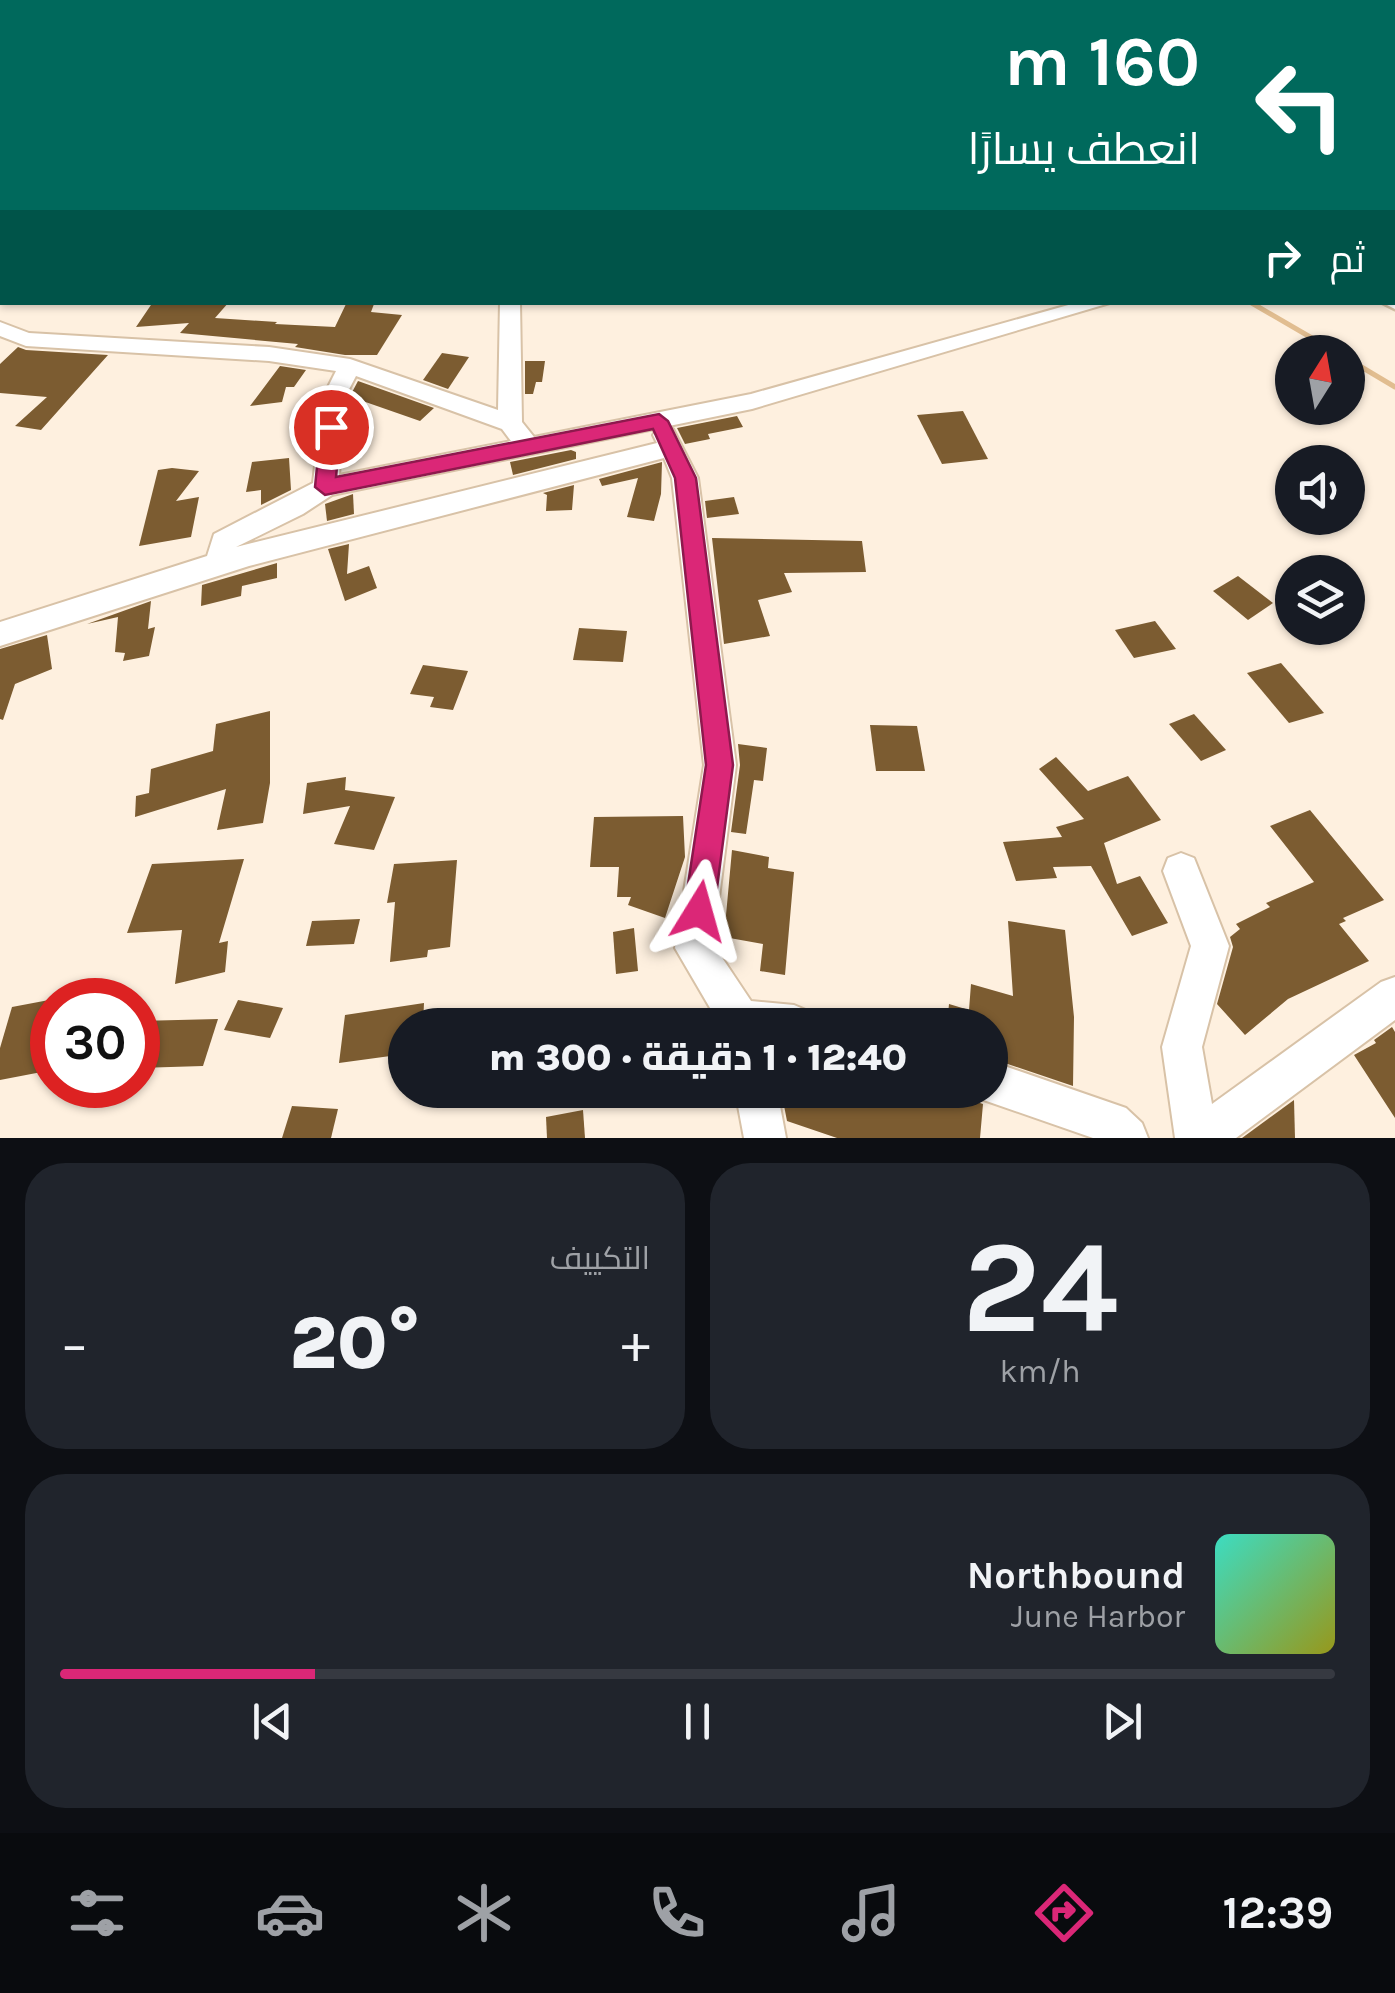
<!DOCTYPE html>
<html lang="ar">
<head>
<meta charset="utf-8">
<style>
	:root { --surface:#171b24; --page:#20242c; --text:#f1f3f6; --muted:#9ea1a6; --line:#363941; --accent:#db2777 }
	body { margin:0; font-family:Karla,Cairo,sans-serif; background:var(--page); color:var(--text); direction:rtl; height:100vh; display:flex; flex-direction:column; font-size:38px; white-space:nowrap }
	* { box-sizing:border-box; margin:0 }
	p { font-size:32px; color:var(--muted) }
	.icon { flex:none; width:55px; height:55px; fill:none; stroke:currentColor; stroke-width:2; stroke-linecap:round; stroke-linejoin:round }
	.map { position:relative; height:1138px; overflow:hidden; direction:ltr }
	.panel { display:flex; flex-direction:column; gap:25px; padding:25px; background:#0d0f14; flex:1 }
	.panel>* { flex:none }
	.guide { position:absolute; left:0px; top:0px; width:1395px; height:305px; box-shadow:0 2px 8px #0004; direction:rtl; background:#00695c; color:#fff; overflow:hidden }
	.needle { width:65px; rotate:11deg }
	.tools { position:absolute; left:1275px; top:335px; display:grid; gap:20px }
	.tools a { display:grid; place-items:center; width:90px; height:90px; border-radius:50%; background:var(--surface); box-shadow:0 2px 8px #0004; font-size:50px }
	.speed { position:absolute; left:30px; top:978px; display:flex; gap:20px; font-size:50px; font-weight:700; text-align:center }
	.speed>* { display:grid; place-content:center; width:130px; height:130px; border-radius:50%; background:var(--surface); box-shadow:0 2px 8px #0004; line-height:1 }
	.speed .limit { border:15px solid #d22; background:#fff; color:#111 }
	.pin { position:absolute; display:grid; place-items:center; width:85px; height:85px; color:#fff; margin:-42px; border:5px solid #fff; border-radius:50%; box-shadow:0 2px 10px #0007 }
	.me { position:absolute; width:110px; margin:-55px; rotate:8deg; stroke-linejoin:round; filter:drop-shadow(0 0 8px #0008) }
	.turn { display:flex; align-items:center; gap:35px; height:210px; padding:0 30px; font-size:45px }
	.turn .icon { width:130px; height:130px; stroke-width:2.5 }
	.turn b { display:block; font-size:70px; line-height:85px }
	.then { display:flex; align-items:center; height:95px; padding:0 30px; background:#0003; gap:20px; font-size:38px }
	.big { font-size:75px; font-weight:800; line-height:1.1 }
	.panel .widget { flex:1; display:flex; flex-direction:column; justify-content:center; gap:15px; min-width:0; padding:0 35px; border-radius:40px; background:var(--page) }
	.panel .dial { align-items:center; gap:0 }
	.dial b { font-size:130px; line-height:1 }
	.song { display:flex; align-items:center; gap:30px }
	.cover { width:120px; height:120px; border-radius:15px; background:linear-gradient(135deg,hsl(170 70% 55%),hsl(60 70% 35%)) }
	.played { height:10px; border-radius:5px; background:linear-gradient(90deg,var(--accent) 20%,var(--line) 20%) }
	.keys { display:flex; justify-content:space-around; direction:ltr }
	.heat { display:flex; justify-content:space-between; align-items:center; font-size:55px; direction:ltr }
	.panel .tiles { flex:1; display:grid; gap:25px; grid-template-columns:1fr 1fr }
	.widget:last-child { grid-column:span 2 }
	.trip { position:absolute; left:388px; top:1008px; width:620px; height:100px; border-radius:50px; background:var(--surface); box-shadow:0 2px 8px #0004; font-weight:800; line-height:100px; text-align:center; direction:rtl }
	.dock { display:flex; height:160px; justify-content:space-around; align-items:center; background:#090b0e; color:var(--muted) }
	.dock .icon { width:70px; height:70px }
	.dock .on { color:var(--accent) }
	.dock b { font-size:45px; color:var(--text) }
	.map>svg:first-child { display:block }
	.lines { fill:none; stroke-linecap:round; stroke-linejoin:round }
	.stream { stroke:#e1bd90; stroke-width:5 }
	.building { fill:#7c5c31 }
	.minor-casing { stroke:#d8c2a7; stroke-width:4 }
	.tertiary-casing { stroke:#d8c2a7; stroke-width:5 }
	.minor { fill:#fff; fill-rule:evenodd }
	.tertiary { fill:#fff; fill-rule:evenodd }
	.route { fill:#db2777; stroke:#8e194d; stroke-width:2.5 }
</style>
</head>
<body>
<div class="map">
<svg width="1395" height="1138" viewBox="0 0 1395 1138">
	<rect width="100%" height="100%" fill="#fef0df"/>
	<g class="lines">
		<g class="stream">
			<polyline points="1250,302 1336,352"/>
			<polyline points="1348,359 1395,387"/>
		</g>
	</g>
	<g class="building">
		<polygon points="153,302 229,302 215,318 277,322 275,324 335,327 346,304 374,304 371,312 402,315 377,355 345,355 295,347 298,344 180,333 189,323 136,327"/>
		<polygon points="18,347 26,350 108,355 41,430 15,426 47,397 0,393 0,364"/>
		<polygon points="442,353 469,357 448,389 423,380"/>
		<polygon points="525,361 545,361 542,382 536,382 533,394 525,394"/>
		<polygon points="280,366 306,370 294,387 286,387 282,402 250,406"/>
		<polygon points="358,381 434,408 420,421 354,398 345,451 349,398"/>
		<polygon points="963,411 988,459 942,464 917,415"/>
		<polygon points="737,416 743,427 708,434 710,439 685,444 677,428"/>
		<polygon points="571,450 576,452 576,459 513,475 510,462"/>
		<polygon points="289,458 291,490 261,505 261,490 246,492 252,462"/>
		<polygon points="662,462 661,494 654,521 627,517 638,478 602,486 599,479"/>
		<polygon points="172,468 199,471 176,501 199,497 191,537 139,546 158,470"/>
		<polygon points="574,485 572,510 546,511 547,495 543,493"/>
		<polygon points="353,494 354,514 327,521 325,504"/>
		<polygon points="734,497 739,514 707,518 705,501"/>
		<polygon points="712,538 862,541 866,572 784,573 792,592 758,600 770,636 724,644"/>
		<polygon points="349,544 347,574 369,566 377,588 345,601 328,549"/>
		<polygon points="277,563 277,578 242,586 241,596 201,606 202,585"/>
		<polygon points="1238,576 1273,603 1248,620 1213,591"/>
		<polygon points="151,601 148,629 155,627 149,656 123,661 125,653 115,652 118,617 87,624"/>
		<polygon points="1155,621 1176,649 1134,658 1115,630"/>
		<polygon points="579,628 627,631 623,662 573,660"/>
		<polygon points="47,635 52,669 15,684 3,720 0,719 0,649"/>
		<polygon points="1281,663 1324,713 1289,723 1247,673"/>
		<polygon points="423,665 468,671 453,710 430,707 434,697 410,694"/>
		<polygon points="270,711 270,783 263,823 217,830 226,789 135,817 136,796 149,793 151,769 213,751 216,724"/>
		<polygon points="1194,714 1226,750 1201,761 1169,724"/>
		<polygon points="870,725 917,726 925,771 876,771"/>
		<polygon points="738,744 767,748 763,781 754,780 746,834 731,832 740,765"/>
		<polygon points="1056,757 1088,791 1128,776 1161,820 1104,843 1117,884 1140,876 1168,923 1132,936 1091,866 1053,867 1057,878 1016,881 1003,842 1062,837 1056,827 1084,819 1039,769"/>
		<polygon points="346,777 345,790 395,797 374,850 334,844 350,806 303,814 307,783"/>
		<polygon points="1310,810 1384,900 1343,918 1346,921 1339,924 1369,961 1288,999 1245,1035 1217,1004 1233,947 1230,937 1240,929 1236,924 1270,907 1266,903 1314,882 1270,826"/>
		<polygon points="683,816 685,857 665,918 628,905 631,897 617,897 619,867 590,867 594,817"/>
		<polygon points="732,850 769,857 768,868 794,872 785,975 760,971 763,944 724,937"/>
		<polygon points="244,859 219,943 228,941 225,972 175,984 182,930 127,933 152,864"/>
		<polygon points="457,860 450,947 428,950 427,957 390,962 395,902 387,903 394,864"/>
		<polygon points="360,919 354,944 306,946 312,921"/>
		<polygon points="1008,921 1065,930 1074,1017 1073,1086 990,1058 990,1025 947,1025 949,1004 969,1010 971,984 1013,996"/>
		<polygon points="634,928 638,971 616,974 613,932"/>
		<polygon points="49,1000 52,1070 0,1080 0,1048 12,1007"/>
		<polygon points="238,1000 283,1008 270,1038 224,1030"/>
		<polygon points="424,1003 423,1025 405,1025 405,1054 339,1063 345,1015"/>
		<polygon points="218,1019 203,1066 138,1068 138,1021"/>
		<polygon points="1392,1027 1395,1032 1395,1118 1354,1055 1376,1043 1374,1040"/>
		<polygon points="781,1090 970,1090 974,1101 983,1104 980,1138 837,1138 787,1121"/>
		<polygon points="1294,1100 1295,1138 1242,1138"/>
		<polygon points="292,1106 338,1109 331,1138 282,1138"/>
		<polygon points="583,1110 585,1138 547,1138 546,1117"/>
	</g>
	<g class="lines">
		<defs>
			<g id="minor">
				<polygon points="113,0 157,0 158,2 115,2"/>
				<polygon points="415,0 427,0 428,2 416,2"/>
				<polygon points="702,0 715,0 716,2 704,2"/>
				<polygon points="821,0 835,0 836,2 823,2"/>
				<rect x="0" y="41" width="2" height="8"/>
				<polygon points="1395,245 1395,257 1392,258 1392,246"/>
				<path d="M 500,302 L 520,302 L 522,422 L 534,437 L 751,394 L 1079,302 L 1113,302 L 752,409 L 332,495 L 303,514 L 236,547 L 657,443 L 653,435 L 657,429 L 673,429 L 698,478 L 736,765 L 713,944 L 751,1001 L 794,1005 L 808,1011 L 814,1025 L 720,1025 L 675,948 L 704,765 L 672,478 L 664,458 L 249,566 L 0,646 L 0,622 L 207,556 L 214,534 L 313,483 L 323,397 L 336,371 L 269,361 L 26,346 L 0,336 L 0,322 L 29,333 L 269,347 L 350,359 L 498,410 ZM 356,376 L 502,429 L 511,441 L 339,475 L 345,397 Z"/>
				<polygon points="1181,853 1194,858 1229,946 1202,1047 1212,1104 1381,982 1395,977 1395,1020 1236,1138 1175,1138 1162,1047 1191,946 1163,871 1168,858"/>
				<polygon points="990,1061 1126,1108 1142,1123 1148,1138 1093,1138 975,1097 973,1090 990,1090"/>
				<polygon points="735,1090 777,1090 786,1138 744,1138"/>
			</g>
			<g id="tertiary">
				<polygon points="989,0 1005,0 1005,2 990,2"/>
				<polygon points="1392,292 1395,293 1395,309 1381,302 1392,302"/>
			</g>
		</defs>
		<use href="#minor" class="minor-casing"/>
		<use href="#tertiary" class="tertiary-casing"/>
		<use href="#minor" class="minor"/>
		<use href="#tertiary" class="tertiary"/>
	</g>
	<polygon class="route" points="659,414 668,421 696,478 733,765 714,911 710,922 699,926 689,922 684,911 706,765 675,478 653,429 325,495 315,487 321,427 331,420 341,427 336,477"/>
</svg>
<div class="tools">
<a><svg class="needle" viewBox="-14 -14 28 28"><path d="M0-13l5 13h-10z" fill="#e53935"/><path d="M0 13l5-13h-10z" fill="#9ea1a6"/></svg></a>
<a><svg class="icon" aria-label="sound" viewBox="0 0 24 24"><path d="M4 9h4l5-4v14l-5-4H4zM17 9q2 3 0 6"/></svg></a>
<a><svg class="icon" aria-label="layers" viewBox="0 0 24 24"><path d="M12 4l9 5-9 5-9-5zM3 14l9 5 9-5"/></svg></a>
</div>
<div class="speed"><div class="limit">30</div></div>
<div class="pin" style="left:331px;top:427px;background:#d93025"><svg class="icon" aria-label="arrive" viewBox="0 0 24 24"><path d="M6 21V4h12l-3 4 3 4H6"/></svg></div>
<svg class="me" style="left:699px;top:911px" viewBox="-20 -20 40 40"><path d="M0-17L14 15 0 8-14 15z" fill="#db2777" stroke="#fff" stroke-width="4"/></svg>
<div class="trip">12:40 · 1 دقيقة · 300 m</div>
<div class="guide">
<div class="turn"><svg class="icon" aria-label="left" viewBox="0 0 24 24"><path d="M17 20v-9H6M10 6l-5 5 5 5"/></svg><div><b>160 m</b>انعطف يسارًا</div></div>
<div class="then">ثم<svg class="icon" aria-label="right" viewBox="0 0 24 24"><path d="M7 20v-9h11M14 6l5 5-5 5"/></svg></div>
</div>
</div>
<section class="panel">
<div class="tiles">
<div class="widget dial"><b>24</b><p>km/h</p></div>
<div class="widget"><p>التكييف</p>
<div class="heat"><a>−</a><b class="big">20°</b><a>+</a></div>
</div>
<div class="widget">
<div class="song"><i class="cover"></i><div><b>Northbound</b><p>June Harbor</p></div></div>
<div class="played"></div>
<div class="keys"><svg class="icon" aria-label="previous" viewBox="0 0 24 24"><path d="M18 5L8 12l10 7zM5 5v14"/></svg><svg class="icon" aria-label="pause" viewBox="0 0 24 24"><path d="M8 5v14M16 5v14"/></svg><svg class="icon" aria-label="next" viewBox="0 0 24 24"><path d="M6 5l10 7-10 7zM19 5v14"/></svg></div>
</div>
</div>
</section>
<nav class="dock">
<b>12:39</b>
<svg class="icon on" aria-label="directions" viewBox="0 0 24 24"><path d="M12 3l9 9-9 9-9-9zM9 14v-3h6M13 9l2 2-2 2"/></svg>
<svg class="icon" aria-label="music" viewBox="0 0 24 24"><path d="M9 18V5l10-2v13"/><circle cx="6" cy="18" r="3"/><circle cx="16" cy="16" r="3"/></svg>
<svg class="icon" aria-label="phone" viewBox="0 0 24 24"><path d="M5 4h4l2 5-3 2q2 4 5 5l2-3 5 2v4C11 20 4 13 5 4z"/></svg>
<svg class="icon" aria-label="climate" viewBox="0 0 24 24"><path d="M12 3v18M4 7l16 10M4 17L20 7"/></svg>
<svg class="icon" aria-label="car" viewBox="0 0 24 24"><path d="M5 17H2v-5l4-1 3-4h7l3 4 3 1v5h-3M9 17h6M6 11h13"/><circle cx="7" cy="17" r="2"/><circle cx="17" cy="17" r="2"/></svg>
<svg class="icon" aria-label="filters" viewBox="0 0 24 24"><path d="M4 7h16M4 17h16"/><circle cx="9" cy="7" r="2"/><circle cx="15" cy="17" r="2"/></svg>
</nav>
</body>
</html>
